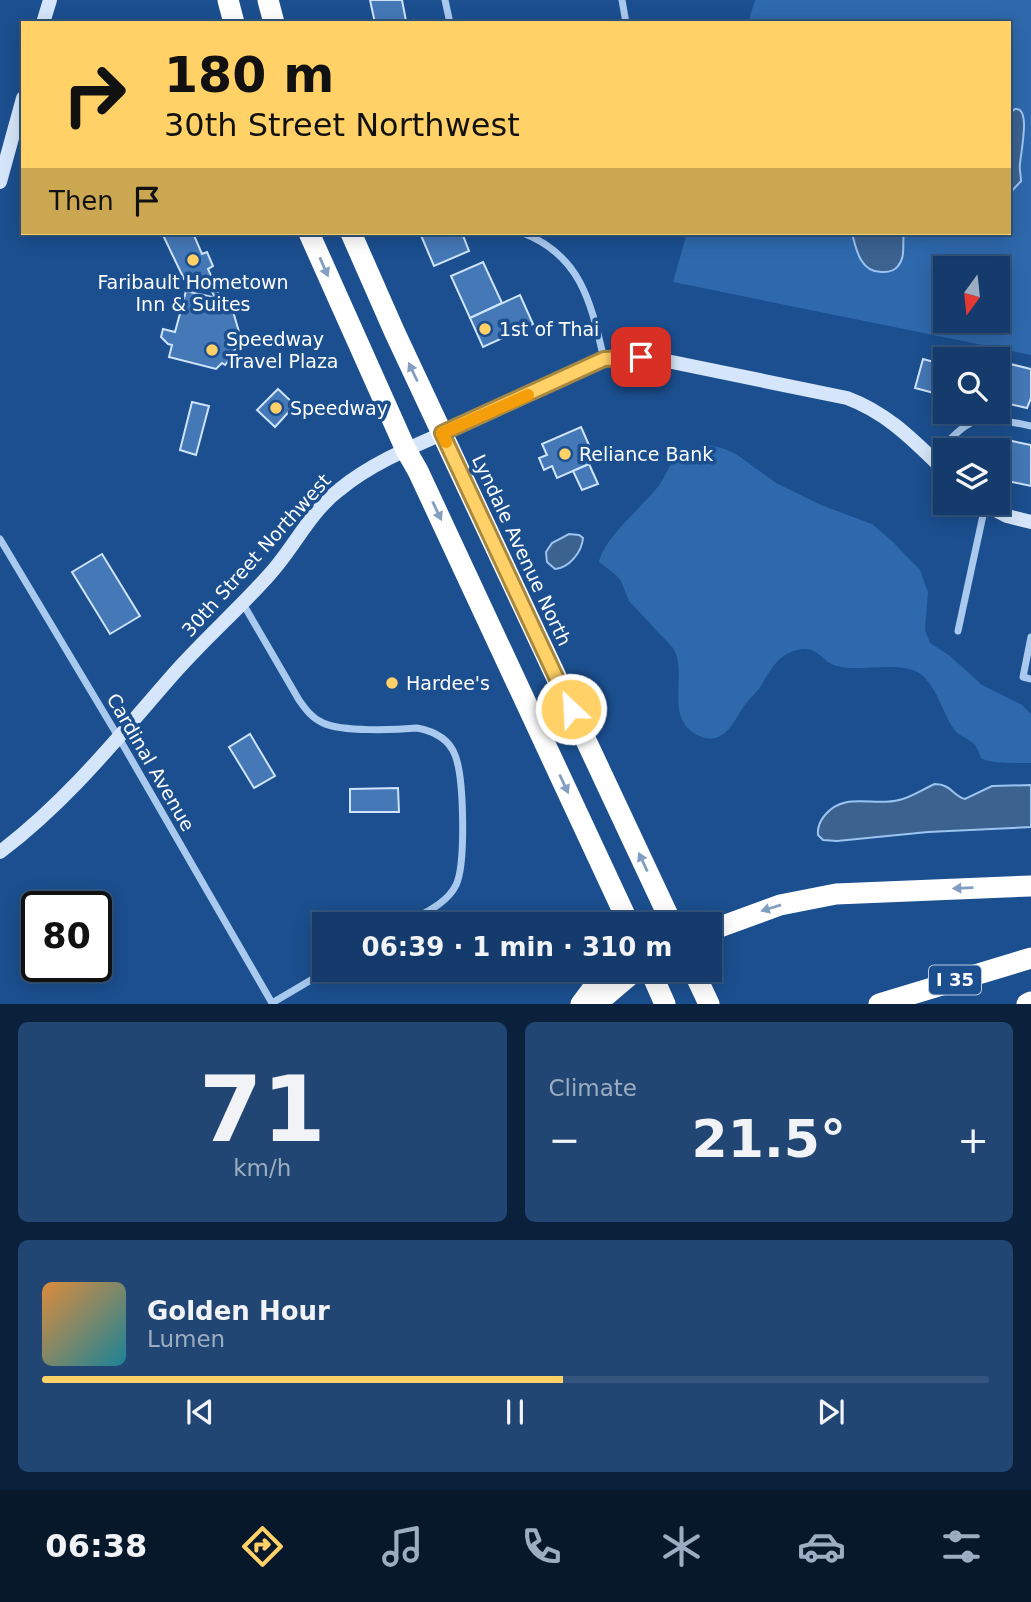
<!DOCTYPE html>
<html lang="en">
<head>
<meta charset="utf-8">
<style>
	:root { --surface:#143b6b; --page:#214673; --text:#f1f3f6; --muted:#9dadc1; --line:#33557e; --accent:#ffd166 }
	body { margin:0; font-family:"DejaVu Sans",sans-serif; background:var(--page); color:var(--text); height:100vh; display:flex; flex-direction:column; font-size:26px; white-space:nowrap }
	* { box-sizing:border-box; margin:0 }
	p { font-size:23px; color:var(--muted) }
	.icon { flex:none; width:38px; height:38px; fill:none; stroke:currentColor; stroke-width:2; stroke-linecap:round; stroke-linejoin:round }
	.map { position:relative; height:1004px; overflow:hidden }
	.details { display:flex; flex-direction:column; gap:18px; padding:18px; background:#0b203b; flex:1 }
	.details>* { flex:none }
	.hud { position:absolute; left:21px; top:21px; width:990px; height:214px; border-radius:0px; box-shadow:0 4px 18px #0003,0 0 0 2px var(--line); background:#ffd166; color:#111; overflow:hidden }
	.needle { width:46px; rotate:195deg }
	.tools { position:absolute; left:933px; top:256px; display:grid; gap:14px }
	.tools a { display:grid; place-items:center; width:77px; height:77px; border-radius:0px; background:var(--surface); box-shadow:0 4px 18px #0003,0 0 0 2px var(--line); font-size:35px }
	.speed { position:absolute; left:21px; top:891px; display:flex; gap:14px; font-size:35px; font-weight:700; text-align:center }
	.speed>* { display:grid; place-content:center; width:91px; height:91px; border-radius:50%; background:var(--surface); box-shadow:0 4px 18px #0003,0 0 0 2px var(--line); line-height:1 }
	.speed .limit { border:4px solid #111; border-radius:10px; background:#fff; color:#111 }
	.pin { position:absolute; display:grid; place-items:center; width:60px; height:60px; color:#fff; margin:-30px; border-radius:14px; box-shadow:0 4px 10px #0006 }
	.me { position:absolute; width:77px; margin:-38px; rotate:335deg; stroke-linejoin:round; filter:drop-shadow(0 0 5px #0008) }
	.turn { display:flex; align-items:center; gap:24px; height:147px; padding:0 28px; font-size:32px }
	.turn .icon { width:91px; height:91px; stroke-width:2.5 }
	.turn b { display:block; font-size:49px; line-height:60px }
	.then { display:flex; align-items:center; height:66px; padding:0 28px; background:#0003; gap:14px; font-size:26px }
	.big { font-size:52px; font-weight:700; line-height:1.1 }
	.details .widget { flex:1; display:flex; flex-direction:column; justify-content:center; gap:10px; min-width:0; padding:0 24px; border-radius:10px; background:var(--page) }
	.details .dial { align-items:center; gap:0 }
	.dial b { font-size:91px; line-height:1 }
	.song { display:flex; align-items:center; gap:21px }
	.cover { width:84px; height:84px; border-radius:10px; background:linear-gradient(135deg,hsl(30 70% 55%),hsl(190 70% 35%)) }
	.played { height:7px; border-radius:4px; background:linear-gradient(90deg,var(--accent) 55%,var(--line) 55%) }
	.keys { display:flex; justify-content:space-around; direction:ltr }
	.heat { display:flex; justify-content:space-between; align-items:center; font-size:38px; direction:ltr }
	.details .tiles { flex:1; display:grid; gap:18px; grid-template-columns:1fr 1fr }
	.widget:last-child { grid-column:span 2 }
	.trip { position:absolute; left:312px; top:912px; width:410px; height:70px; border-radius:0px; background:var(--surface); box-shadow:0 4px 18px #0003,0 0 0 2px var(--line); font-weight:700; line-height:70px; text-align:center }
	.dock { display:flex; height:112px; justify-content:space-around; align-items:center; background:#08182b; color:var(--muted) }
	.dock .icon { width:49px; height:49px }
	.dock .active { color:var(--accent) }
	.dock b { font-size:32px; color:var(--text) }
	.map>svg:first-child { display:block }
	.green { fill:#2e69ad; fill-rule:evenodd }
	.water { fill:#3c6290; stroke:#9cc4f0; stroke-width:2 }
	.building { fill:#4478b7; stroke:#cfe3fa; stroke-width:2 }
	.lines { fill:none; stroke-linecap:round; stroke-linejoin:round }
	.street { stroke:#a9c9ee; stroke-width:7 }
	.secondary { stroke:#d6e6fa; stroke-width:14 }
	.highway { stroke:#fff; stroke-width:21 }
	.oneway { fill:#829ec1 }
	.route-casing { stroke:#a68842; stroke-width:18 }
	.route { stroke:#ffd166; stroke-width:12 }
	.slow { stroke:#f59e0b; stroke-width:12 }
	.poi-dot { fill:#ffd166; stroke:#1b4f8f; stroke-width:2.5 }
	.labels { text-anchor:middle; stroke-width:7; stroke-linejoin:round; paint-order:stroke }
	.shield { fill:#1b4f8f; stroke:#bbcadd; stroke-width:2 }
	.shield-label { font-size:18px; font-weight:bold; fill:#fff }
	.poi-label { font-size:19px; fill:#fff; stroke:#1b4f8f; text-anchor:start }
	.street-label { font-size:19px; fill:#fff; stroke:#1b4f8f }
</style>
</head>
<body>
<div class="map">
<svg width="1031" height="1004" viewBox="0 0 1031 1004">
	<rect width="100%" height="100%" fill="#1b4f8f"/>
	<g class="green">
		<path d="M 755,0 L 1031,0 L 1031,355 L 673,282 L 687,233 L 1010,233 L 1010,23 L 748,23 ZM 945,268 L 998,268 L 998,320 L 945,320 Z"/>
		<path d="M 709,445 L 725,449 L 736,454 L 776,483 L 821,505 L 872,524 L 892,541 L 920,570 L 928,592 L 925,630 L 930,643 L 950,656 L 982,685 L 1022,705 L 1031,714 L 1031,763 C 1018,763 991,764 981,758 C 979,753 977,747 974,744 C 967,737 958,736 953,728 C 942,711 938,691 924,677 C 907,658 860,673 837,666 C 820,661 817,643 794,651 C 776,656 768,675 759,689 C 753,696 746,702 742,709 C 732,726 721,747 697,735 C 663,717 689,674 673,648 L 629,601 L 621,581 L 616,575 L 599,562 C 605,536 644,506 660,484 C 666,475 669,464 678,457 C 687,449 697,447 709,445 Z"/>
	</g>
	<g class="water">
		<path d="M 1015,109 C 1031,107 1021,150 1020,164 C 1019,169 1021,175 1021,181 L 1010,193 L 1010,113 Z"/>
		<path d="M 852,233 L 904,233 C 902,243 906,257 898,266 C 895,270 889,272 884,272 C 861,274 856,250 852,233 Z"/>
		<path d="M 569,534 L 579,535 L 583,538 C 582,552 569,568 555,569 L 547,562 L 546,552 L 552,543 Z"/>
		<path d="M 935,784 C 951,784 953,796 965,799 L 992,786 L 1031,785 L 1031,827 L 928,832 L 837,841 L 823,840 L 818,835 C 817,827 820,821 825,815 C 845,791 874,807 899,800 C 912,797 923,789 935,784 Z"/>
	</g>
	<g class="building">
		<polygon points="370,0 402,0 406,21 413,20 413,23 375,23"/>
		<polygon points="162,233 193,233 202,254 207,252 213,266 208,269 221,299 215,298 207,280 198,278 197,273 184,279"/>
		<polygon points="420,233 452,233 453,236 462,233 469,251 434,266"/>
		<polygon points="483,262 502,303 470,318 451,276"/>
		<polygon points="186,291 230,301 242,342 229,356 231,358 225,365 222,363 216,369 169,357 172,345 168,344 161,337 163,329 175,332"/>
		<polygon points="520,295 533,324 483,347 470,318"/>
		<polygon points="923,359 945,365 945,385 936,383 934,393 915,388"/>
		<polygon points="998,361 1031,369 1031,398 1027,408 1001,402 1003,394 998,393"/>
		<polygon points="278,389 295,405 275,427 257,410"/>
		<polygon points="192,402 209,406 196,455 180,450"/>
		<polygon points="581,427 596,461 557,478 552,466 544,470 539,458 547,455 542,444"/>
		<polygon points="1002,439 1031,445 1031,486 998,479 998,450 992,450 992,448 999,450"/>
		<polygon points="589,464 598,484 582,490 573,471"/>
		<polygon points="102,554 140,616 110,634 72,572"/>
		<polygon points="250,734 275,776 254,788 229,747"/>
		<polygon points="398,788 399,812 350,812 350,789"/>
	</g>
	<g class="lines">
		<g class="street">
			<polyline points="445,0 450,23"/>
			<polyline points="622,0 626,23"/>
			<path d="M 523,233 C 582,256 591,304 604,359"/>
			<path d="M 933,459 C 970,415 975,414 1031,426"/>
			<polyline points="0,539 119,738 272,1003 328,970"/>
			<path d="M 242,602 L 299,700 C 306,710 312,718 323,723 C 342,732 395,730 417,728 C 433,731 449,739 455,755 C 464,777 466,864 456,885 C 447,904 422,914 405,924"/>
			<polyline points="958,631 985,506"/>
			<polyline points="1031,637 1023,677 1031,679"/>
		</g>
		<g class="secondary">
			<polyline points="43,23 50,0"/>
			<polyline points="0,182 23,98"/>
			<polyline points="980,502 1007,516 1031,522"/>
			<path d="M 0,852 C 66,802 116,740 170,678 C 201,642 237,611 269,575 C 294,548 309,513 339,490 C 374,461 419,444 460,426 C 508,405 556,381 604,359 L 631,357 L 662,360 L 847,398 C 888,413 915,442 945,471"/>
		</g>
		<g class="highway">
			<polyline points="228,0 234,23"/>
			<polyline points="268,0 274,23"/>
			<polyline points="309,233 406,450 418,471 629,924"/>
			<polyline points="351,233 395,333 672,924"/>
			<polyline points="709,931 780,905 836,894 1031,886"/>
			<polyline points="650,970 665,1004"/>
			<polyline points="693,970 709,1004"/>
			<polyline points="581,1004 593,988 602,970"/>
			<polyline points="596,1004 636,970"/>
			<polyline points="879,1004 1031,958"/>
			<polyline points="1027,1004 1031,1002"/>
		</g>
	</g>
	<defs><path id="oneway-solid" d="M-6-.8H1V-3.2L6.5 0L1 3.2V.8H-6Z" transform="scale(1.75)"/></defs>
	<g class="oneway">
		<use href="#oneway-solid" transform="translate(324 267) rotate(66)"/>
		<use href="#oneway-solid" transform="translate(413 372) rotate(-115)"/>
		<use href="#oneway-solid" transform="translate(437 511) rotate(65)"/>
		<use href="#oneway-solid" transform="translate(564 784) rotate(65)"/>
		<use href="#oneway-solid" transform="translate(643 862) rotate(-115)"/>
		<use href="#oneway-solid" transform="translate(963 888) rotate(178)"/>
		<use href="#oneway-solid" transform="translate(771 908) rotate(163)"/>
	</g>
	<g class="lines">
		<defs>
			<polyline id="route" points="571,709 442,433 604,359 641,357"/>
		</defs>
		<use href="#route" class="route-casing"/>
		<use href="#route" class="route"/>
		<polyline class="slow" points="446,442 442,433 528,395"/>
	</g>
	<g class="poi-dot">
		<circle cx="193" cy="260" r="7"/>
		<circle cx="485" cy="329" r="7"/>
		<circle cx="212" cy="350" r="7"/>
		<circle cx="276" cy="408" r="7"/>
		<circle cx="565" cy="454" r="7"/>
		<circle cx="392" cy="683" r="7"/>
	</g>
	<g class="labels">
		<rect class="shield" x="929" y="965.5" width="52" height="29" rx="5"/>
		<g class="shield-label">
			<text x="955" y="986">I 35</text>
		</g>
		<g class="poi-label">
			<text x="193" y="289" text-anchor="middle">Faribault Hometown<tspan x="193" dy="22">Inn &amp; Suites</tspan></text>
			<text x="499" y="336">1st of Thai</text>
			<text x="226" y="346">Speedway<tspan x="226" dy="22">Travel Plaza</tspan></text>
			<text x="290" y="415">Speedway</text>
			<text x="579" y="461">Reliance Bank</text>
			<text x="406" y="690">Hardee's</text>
		</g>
		<g class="street-label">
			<text transform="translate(522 550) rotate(65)" y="7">Lyndale Avenue North</text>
			<text transform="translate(256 555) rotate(-48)" y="7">30th Street Northwest</text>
			<text transform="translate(151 762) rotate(60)" y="7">Cardinal Avenue</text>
		</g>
	</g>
</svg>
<div class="tools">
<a><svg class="needle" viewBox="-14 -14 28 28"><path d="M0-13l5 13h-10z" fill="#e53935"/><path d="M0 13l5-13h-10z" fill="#9dadc1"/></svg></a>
<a><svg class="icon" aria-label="search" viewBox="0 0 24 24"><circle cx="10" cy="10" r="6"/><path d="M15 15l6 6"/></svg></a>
<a><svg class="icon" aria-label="layers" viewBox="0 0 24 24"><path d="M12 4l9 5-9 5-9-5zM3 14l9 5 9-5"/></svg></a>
</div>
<div class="speed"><div class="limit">80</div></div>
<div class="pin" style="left:641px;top:357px;background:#d93025"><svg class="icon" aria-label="arrive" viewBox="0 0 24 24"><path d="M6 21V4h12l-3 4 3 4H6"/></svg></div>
<svg class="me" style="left:571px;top:709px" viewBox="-20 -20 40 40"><circle r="17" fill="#ffd166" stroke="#fff" stroke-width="3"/><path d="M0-11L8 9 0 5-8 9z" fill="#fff"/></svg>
<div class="trip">06:39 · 1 min · 310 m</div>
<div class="hud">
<div class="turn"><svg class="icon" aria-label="right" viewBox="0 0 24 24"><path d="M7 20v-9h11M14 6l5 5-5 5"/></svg><div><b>180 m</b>30th Street Northwest</div></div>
<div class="then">Then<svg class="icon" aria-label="arrive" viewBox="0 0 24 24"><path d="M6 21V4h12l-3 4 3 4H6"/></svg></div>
</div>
</div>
<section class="details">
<div class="tiles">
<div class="widget dial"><b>71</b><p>km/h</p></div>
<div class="widget"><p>Climate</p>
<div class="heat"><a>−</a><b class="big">21.5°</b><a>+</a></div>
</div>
<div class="widget">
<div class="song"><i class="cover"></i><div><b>Golden Hour</b><p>Lumen</p></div></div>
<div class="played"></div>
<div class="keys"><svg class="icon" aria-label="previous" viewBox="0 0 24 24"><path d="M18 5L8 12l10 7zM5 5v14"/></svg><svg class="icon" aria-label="pause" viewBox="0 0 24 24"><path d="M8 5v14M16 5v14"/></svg><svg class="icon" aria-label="next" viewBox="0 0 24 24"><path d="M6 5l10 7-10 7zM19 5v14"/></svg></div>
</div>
</div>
</section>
<nav class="dock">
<b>06:38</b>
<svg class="icon active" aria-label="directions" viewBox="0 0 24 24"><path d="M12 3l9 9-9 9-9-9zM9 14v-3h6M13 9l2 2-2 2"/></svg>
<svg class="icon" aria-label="music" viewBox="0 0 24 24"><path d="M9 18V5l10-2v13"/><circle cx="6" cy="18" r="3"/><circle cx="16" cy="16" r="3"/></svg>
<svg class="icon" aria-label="phone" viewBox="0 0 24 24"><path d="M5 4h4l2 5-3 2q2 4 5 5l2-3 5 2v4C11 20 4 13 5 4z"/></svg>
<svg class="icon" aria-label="climate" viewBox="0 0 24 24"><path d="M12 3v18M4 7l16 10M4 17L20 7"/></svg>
<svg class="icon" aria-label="car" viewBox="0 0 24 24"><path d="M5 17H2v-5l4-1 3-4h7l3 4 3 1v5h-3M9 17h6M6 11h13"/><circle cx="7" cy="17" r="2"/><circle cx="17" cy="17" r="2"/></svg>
<svg class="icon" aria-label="filters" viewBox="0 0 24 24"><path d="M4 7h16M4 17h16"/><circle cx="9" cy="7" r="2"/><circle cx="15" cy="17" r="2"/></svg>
</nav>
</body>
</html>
